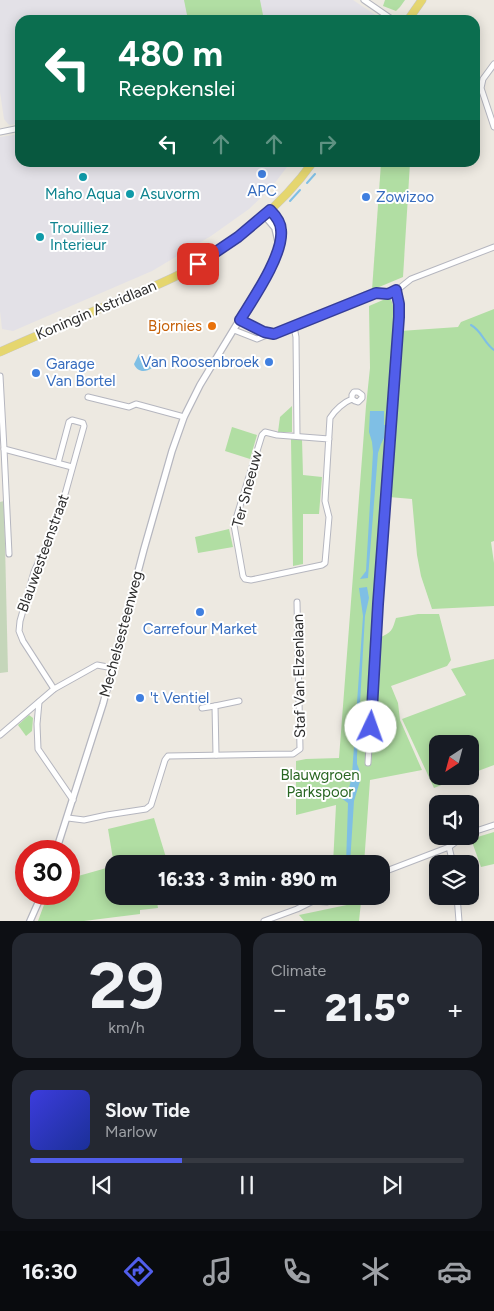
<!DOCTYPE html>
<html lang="en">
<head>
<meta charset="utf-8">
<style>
	:root { --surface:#171b24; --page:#242831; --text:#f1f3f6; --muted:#9ea1a6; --line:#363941; --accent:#515eeb }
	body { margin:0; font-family:Figtree,sans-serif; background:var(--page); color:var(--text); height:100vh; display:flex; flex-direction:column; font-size:19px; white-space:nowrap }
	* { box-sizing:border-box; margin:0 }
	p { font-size:16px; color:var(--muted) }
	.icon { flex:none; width:28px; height:28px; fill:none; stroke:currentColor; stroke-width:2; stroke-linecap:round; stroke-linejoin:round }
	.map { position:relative; height:921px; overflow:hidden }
	.details { display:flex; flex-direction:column; gap:12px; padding:12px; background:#0d0f14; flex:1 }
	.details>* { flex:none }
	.banner { position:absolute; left:15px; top:15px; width:465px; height:152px; border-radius:15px; box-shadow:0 2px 12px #0003; background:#0b6e4f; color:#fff; overflow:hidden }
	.needle { width:32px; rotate:216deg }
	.fabs { position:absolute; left:429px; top:735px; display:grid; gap:10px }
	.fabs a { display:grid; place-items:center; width:50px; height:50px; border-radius:10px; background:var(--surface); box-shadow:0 2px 12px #0003; font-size:25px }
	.speed { position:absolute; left:15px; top:840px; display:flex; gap:10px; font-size:25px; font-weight:700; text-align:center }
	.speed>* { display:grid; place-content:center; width:65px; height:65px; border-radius:50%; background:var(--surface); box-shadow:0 2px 12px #0003; line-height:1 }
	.speed .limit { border:8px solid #d22; background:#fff; color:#111 }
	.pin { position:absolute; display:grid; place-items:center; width:42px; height:42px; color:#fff; margin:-21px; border-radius:10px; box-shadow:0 2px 8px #0006 }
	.me { position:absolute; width:55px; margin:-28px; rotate:3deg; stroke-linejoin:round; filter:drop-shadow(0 0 4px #0008) }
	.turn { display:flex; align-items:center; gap:18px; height:105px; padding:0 20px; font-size:22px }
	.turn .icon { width:65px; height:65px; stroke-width:2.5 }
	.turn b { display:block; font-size:35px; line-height:42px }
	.lanes { display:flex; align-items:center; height:48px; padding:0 20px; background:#0003; justify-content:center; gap:25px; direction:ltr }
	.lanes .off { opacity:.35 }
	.big { font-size:38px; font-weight:800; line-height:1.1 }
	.details .widget { flex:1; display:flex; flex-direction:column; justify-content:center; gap:8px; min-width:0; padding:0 18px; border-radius:15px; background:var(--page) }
	.details .dial { align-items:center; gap:0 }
	.dial b { font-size:65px; line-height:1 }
	.song { display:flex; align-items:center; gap:15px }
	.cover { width:60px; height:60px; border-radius:8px; background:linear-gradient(135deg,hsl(240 70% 55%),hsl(230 70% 35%)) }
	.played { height:5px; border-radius:2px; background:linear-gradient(90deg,var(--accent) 35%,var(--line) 35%) }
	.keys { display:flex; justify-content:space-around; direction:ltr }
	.heat { display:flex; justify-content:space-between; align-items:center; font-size:28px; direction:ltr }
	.details .tiles { flex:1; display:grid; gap:12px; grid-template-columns:1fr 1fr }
	.widget:last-child { grid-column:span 2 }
	.trip { position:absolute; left:105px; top:855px; width:285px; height:50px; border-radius:15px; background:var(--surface); box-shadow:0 2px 12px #0003; font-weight:800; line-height:50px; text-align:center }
	.tab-bar { display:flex; height:80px; justify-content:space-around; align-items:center; background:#090b0e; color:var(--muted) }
	.tab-bar .icon { width:35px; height:35px }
	.tab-bar .current { color:var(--accent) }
	.tab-bar b { font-size:22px; color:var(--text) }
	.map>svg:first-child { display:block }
	.industrial { fill:#e3e1e7 }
	.green { fill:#b1dea3 }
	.cemetery { fill:#c5d6ba }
	.water { fill:#7fbfe5 }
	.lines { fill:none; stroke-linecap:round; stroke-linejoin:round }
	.stream { stroke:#7fbfe5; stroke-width:2 }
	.minor-casing { stroke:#b5b6bf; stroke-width:7 }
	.tertiary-casing { stroke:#b5b6bf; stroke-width:8 }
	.primary-casing { stroke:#c8c8c8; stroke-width:9 }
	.minor { stroke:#fff; stroke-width:5 }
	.tertiary { stroke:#fff; stroke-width:5.5 }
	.primary { stroke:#e5d66f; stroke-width:8 }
	.route-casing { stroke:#353d99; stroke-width:12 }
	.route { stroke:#515eeb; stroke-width:9 }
	.shop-dot { fill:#3f7fe0; stroke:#fff; stroke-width:2 }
	.culture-dot { fill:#0f9aa8; stroke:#fff; stroke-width:2 }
	.food-dot { fill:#e8710a; stroke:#fff; stroke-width:2 }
	.labels { text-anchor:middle; stroke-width:4; stroke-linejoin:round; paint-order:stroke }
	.shop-label { font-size:15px; fill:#366cbe; stroke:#fff; text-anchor:start }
	.culture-label { font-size:15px; fill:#0d838f; stroke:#fff; text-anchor:start }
	.street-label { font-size:15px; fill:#2d2d2d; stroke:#fff }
	.food-label { font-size:15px; fill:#c56008; stroke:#fff; text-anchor:end }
	.park-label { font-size:15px; fill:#296622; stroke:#fff }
</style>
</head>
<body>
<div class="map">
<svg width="494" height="921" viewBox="0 0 494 921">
	<rect width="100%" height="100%" fill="#ede9e1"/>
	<g class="industrial">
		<polygon points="0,0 353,0 383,20 20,20 20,123 10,125 8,124 4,119 0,92"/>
		<polygon points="20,134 20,162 290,163 271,188 249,209 211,236 152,271 13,331 2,329 0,311 0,137"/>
	</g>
	<g class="green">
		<polygon points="184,0 260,0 264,20 188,20"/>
		<polygon points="385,0 405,0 400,7 396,11 383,6"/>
		<polygon points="381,163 410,163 403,277 372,290"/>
		<path d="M 390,297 L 393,305 L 399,304 L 369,763 L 371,764 L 379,638 C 392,632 392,631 396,618 L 418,614 L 439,614 L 451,660 L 447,666 L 391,686 L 398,703 L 400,720 L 422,770 L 370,780 L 364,864 L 333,864 L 336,805 L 296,815 L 296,761 L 306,759 L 339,758 L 366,406 L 370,368 L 369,306 Z"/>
		<polygon points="494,309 494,541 491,542 494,563 494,606 432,609 421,576 417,555 412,499 389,497 400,331 458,327 461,322"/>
		<polygon points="292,406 292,432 278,432 280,417"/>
		<polygon points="232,427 257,435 250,459 225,451"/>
		<polygon points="291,439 302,439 303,475 322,477 319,514 303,514 303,564 293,566"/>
		<polygon points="229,529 233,547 198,553 195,537"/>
		<polygon points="494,659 494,765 470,774 470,744 438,744 438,776 464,776 434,788 402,719 466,695 451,669"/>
		<polygon points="29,715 33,718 32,731 26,736 18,725"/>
		<polygon points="154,818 168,864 114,864 114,896 156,896 158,908 140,910 140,914 84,921 38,921 48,894 69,894 69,877 71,878 103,869 114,865 108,829"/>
		<polygon points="494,832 494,864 481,867 471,839"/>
		<polygon points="361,902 359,921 304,921 299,915"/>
	</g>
	<polygon class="cemetery" points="4,501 8,672 0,673 0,502"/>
	<g class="water">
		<path d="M 139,354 L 144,360 L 152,361 L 153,364 L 152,368 C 145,373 137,372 134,364 Z"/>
		<polygon points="370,411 384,411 384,425 385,425 384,438 381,444 378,453 368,578 360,579 366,571 373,452 372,442 369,432"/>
		<path d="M 367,587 L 369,598 L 365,616 L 357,756 L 357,764 L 359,769 L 360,781 L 354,801 L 350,864 L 346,864 L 348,803 L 341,798 L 341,795 C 350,793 350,783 352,775 L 363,616 L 359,588 Z"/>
	</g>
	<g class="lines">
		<g class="stream">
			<polyline points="320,166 323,162"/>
			<polyline points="307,183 315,174"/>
			<polyline points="290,201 300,190"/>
			<path d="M 471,325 C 482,331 484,343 494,350"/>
		</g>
		<defs>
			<g id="minor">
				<polyline points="364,0 393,20"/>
				<polyline points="494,64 483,79 481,88 494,127"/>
				<polyline points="0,132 20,128"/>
				<polyline points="240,320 269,334"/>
				<polyline points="294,327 296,337 297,436"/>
				<polyline points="234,330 257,339 269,334 275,334 376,293 389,294 396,291 411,279 494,247"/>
				<polyline points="0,376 4,449 72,467"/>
				<polyline points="88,397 129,407 136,404 184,417"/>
				<path d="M 329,439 L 277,435 L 265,432 L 262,435 L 234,525 L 243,576 L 245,579 L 251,580 L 322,565 L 325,563 L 329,517 L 325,501 L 330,418 C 335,410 344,402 352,399 L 352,395 L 354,392 L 358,392 L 362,395 L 362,398 L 358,402 L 355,401 L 352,399"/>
				<polyline points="4,449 9,554"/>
				<polyline points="54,689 23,641 19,631 20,621 34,572 54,527 62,505 84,426 83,423 72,420 69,422 58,463"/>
				<polyline points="39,702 37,724 38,749 73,800"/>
				<polyline points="202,708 215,706"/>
				<polyline points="0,735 54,689 97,665 113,668"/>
				<polyline points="216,755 215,706 239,701"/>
				<polyline points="368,763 378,605 399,317 399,304 396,291"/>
				<polyline points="68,818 84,820 107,815 146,809 151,805 165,760 168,756 293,754 300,749 297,602"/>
				<polyline points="470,833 494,825"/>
				<polyline points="449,847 453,864"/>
				<polyline points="381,873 449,847 464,836"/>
				<polyline points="457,896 459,921"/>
				<polyline points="313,901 327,902 341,896"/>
				<polyline points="264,921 297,909 323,896"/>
			</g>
			<g id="tertiary">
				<polyline points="264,215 275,228 278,241"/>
				<polyline points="56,851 103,704 144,549 172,451 184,417 200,385 263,281 275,259 280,244 282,233 281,226 277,219 270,210"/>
				<polyline points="30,921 42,894"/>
			</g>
			<g id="primary">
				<polyline points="408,20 422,0"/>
				<path d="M 0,352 C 38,335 76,319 115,302 C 138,293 162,284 184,272 C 232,246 281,207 313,162"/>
			</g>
		</defs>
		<use href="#minor" class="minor-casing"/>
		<use href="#tertiary" class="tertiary-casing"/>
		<use href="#primary" class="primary-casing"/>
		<use href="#minor" class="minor"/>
		<use href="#tertiary" class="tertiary"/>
		<use href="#primary" class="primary"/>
	</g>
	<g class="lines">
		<defs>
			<path id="route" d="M 198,264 L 238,237 L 270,210 C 276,216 281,222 281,230 C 284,254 253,299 240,320 L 264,332 L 274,334 L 376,293 L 388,294 L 396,290 L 399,304 L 399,317 L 378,604 L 371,727"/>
		</defs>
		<use href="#route" class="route-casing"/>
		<use href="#route" class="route"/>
	</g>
	<g class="shop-dot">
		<circle cx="262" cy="174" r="5"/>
		<circle cx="366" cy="197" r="5"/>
		<circle cx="269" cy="362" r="5"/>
		<circle cx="36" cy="373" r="5"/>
		<circle cx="200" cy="612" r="5"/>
		<circle cx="140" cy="698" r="5"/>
	</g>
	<g class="culture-dot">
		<circle cx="83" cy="177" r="5"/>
		<circle cx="130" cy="194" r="5"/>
		<circle cx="40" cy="237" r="5"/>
	</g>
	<circle class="food-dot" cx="212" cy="326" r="5"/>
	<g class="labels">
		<g class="shop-label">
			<text x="262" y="196" text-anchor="middle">APC</text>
			<text x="376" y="202">Zowizoo</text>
			<text x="259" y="367" text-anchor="end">Van Roosenbroek</text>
			<text x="46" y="369">Garage<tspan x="46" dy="17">Van Bortel</tspan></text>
			<text x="200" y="634" text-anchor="middle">Carrefour Market</text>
			<text x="150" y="703">'t Ventiel</text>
		</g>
		<g class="culture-label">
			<text x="83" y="199" text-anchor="middle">Maho Aqua</text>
			<text x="140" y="199">Asuvorm</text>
			<text x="50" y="233">Trouilliez<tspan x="50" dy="17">Interieur</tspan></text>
		</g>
		<g class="street-label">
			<text transform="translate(96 310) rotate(-23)" y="5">Koningin Astridlaan</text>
			<text transform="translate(247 489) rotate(-75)" y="5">Ter Sneeuw</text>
			<text transform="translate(43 553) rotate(-70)" y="5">Blauwesteenstraat</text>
			<text transform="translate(121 634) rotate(-75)" y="5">Mechelsesteenweg</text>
			<text transform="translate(299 676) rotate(-91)" y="5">Staf Van Elzenlaan</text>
		</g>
		<g class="food-label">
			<text x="202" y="331">Bjornies</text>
		</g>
		<g class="park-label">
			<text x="320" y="780">Blauwgroen<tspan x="320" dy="17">Parkspoor</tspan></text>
		</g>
	</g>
</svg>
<div class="fabs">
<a><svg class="needle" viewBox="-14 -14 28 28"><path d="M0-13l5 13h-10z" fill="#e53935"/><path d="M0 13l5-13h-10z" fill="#9ea1a6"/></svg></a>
<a><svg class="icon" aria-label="sound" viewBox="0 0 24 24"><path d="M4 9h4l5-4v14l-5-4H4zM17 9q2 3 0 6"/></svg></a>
<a><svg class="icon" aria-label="layers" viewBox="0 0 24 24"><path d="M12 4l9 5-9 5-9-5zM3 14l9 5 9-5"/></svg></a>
</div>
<div class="speed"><div class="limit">30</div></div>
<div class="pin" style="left:198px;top:264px;background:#d93025"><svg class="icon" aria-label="arrive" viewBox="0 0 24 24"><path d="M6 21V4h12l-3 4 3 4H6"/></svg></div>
<svg class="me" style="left:371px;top:727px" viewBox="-20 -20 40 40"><circle r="19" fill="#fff"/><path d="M0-13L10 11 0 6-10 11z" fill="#515eeb"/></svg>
<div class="trip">16:33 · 3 min · 890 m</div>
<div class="banner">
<div class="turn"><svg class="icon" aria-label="left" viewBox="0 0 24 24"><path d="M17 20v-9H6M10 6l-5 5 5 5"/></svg><div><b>480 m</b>Reepkenslei</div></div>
<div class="lanes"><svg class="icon" aria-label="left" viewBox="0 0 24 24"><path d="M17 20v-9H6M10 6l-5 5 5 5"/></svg><svg class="icon off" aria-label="ahead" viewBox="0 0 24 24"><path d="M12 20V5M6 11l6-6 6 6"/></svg><svg class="icon off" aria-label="ahead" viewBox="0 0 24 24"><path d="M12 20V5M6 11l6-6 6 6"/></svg><svg class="icon off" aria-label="right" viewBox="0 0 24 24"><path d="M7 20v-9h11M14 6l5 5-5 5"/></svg></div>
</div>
</div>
<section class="details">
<div class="tiles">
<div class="widget dial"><b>29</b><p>km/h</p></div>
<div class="widget"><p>Climate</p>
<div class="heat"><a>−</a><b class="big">21.5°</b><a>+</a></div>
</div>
<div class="widget">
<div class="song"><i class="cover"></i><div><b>Slow Tide</b><p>Marlow</p></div></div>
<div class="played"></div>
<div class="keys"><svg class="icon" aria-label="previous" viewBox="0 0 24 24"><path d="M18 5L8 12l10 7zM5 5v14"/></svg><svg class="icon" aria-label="pause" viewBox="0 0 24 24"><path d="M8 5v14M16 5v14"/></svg><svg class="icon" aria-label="next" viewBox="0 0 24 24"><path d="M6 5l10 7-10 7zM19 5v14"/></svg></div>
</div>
</div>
</section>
<nav class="tab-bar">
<b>16:30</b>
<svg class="icon current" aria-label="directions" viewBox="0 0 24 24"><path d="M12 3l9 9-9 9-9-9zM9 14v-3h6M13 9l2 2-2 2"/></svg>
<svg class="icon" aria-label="music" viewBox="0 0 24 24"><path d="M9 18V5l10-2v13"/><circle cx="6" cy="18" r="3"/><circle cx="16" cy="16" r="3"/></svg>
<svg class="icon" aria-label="phone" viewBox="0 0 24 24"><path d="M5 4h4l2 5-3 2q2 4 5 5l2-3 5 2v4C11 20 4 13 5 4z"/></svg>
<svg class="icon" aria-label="climate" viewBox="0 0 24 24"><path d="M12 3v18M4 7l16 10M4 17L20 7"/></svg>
<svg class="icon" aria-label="car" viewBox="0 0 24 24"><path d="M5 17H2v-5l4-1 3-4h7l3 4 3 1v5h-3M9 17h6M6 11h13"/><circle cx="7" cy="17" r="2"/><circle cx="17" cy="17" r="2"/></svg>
</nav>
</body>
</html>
